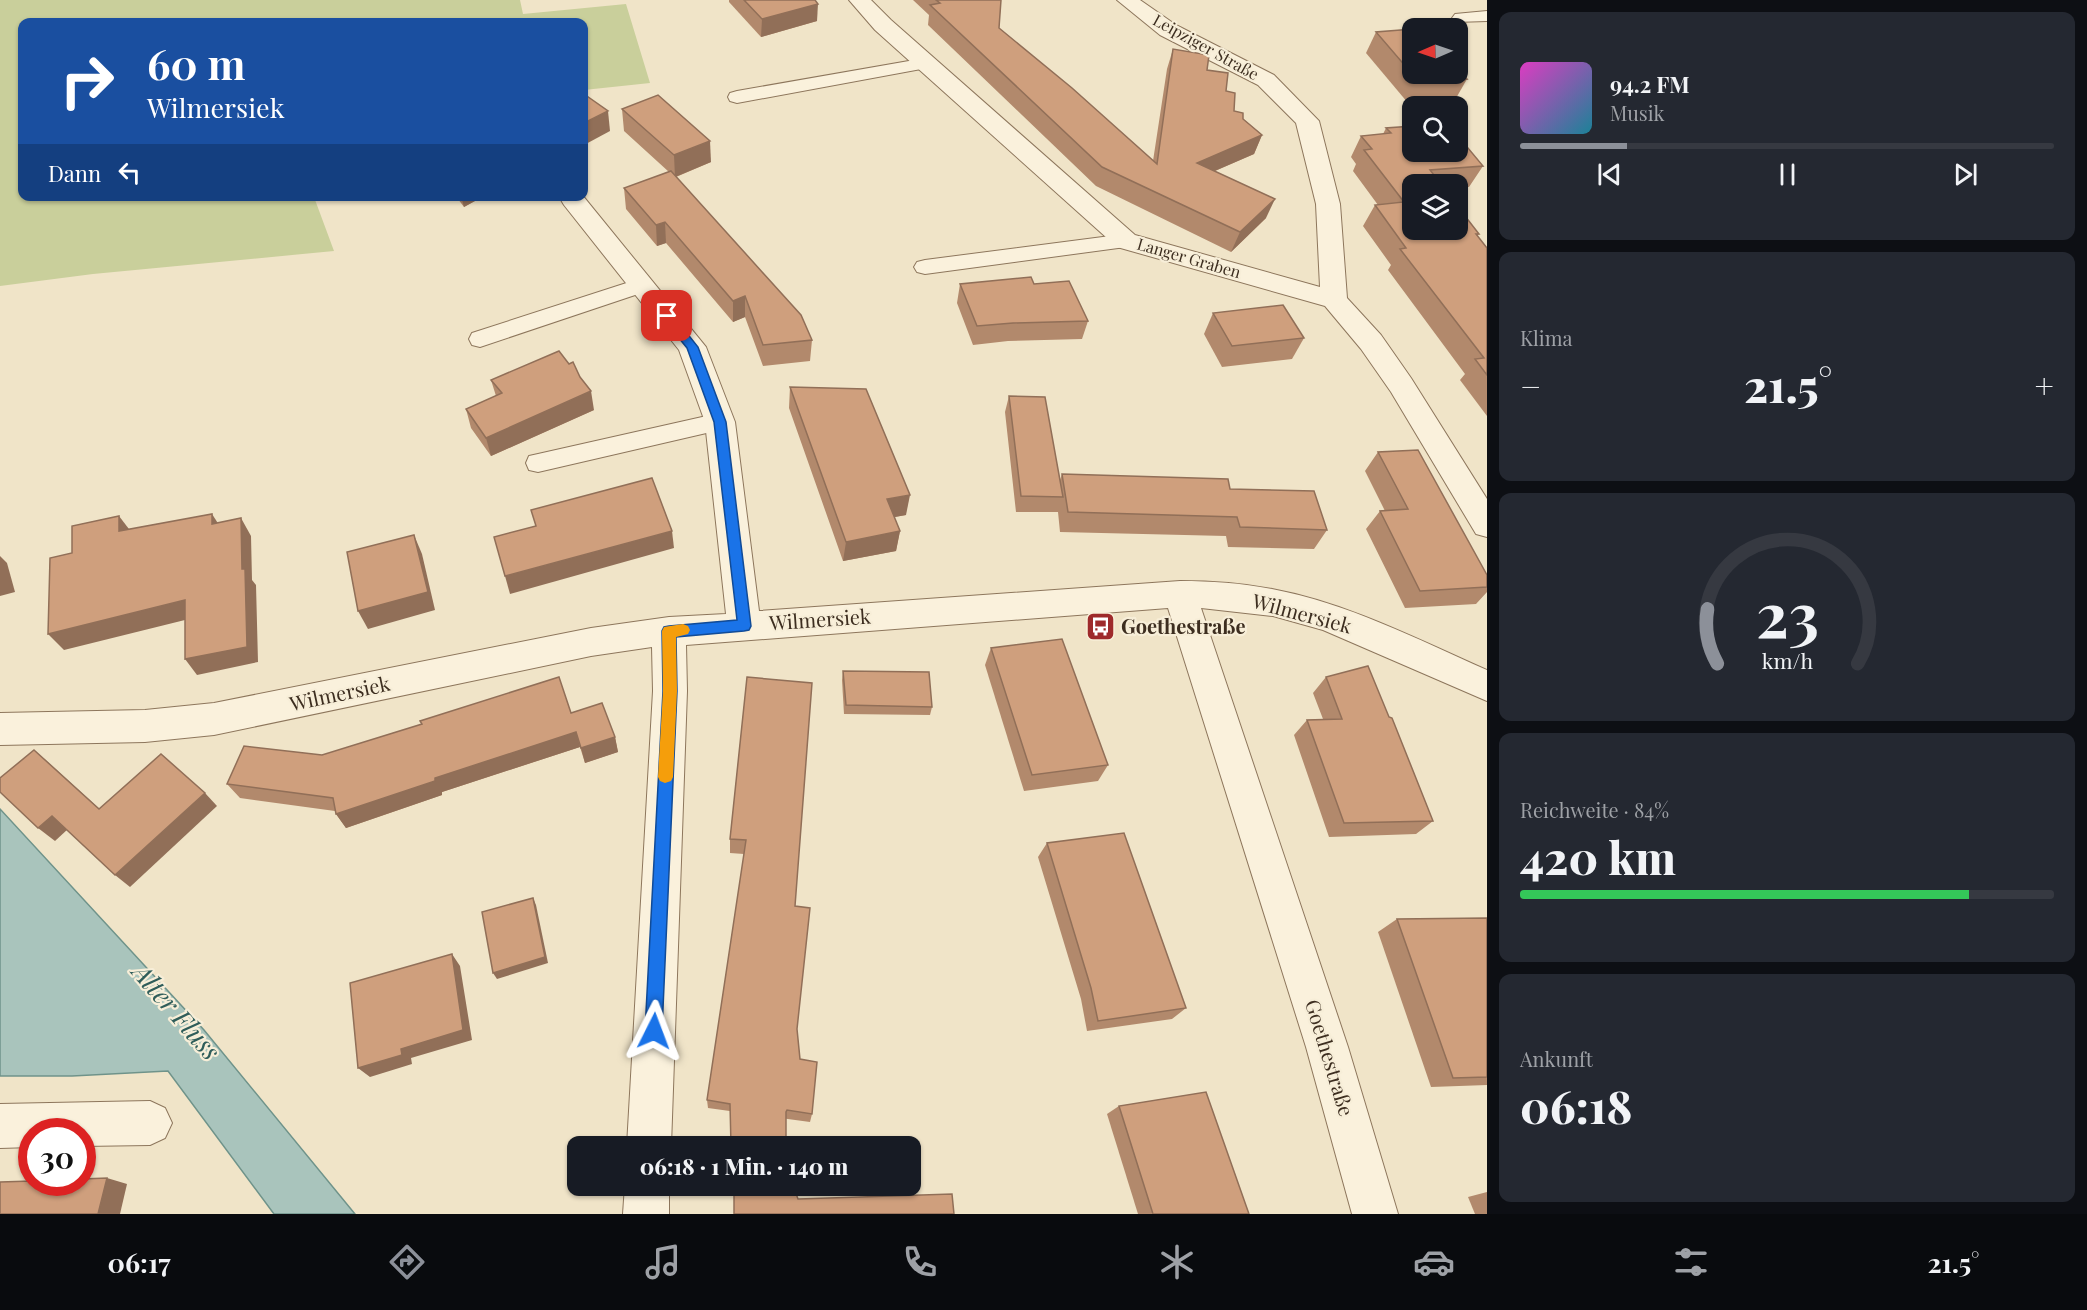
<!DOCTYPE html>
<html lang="de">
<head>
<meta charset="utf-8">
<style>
	:root { --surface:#171b24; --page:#242831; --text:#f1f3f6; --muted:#9ea1a6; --line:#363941; --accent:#8c9099 }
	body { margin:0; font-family:"Playfair Display",serif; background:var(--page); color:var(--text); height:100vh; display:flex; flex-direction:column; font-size:22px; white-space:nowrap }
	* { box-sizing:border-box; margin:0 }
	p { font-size:20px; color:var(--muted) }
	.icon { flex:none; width:33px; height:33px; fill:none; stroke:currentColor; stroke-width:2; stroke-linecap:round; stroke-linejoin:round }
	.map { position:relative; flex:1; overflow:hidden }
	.panel { display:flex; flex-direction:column; gap:12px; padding:12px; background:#0d0f14; width:600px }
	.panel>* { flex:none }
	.guide { position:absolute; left:18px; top:18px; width:570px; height:183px; border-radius:12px; box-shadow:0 2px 4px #0004; background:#1a4fa0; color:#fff; overflow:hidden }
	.needle { width:39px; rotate:268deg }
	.controls { position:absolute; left:1402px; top:18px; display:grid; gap:12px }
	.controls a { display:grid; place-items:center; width:66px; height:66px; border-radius:12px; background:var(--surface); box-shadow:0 2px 4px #0004; font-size:30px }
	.speed { position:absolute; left:18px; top:1118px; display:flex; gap:12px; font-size:30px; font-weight:700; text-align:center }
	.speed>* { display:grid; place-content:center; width:78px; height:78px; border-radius:50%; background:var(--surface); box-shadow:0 2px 4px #0004; line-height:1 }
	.speed .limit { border:9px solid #d22; background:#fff; color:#111 }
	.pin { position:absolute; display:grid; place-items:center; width:51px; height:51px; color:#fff; margin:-26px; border-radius:12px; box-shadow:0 3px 9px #0006 }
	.me { position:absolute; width:66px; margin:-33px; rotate:3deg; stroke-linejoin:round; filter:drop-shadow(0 0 4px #0008) }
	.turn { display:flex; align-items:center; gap:21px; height:126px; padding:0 30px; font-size:27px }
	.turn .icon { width:78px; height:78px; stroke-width:2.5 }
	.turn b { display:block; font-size:42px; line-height:51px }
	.then { display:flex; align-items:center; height:57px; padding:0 30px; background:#0003; gap:12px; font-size:22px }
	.big { font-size:45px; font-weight:800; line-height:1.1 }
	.panel .tile { flex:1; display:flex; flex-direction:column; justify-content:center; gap:9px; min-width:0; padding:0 21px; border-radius:12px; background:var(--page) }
	.panel .dial { align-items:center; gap:0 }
	.dial svg { height:156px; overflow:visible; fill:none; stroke:var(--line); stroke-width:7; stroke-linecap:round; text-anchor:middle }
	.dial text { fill:var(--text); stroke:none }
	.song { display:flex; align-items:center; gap:18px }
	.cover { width:72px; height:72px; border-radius:9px; background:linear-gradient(135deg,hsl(310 70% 55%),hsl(190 70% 35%)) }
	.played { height:6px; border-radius:3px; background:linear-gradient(90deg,var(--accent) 20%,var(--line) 20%) }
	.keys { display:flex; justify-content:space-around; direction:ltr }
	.heat { display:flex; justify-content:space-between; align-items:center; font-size:33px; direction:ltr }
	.charge { height:9px; border-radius:4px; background:linear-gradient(90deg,#34c759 84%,var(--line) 0) }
	.trip { position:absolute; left:567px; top:1136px; width:354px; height:60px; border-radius:12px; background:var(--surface); box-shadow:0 2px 4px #0004; font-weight:800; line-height:60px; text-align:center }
	.menu { display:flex; height:96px; justify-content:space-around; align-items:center; background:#090b0e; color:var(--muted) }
	.menu .icon { width:42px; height:42px }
	.menu .current { color:var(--accent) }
	.menu b { font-size:27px; color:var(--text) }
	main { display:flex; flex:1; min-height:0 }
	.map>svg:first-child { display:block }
	.green { fill:#c9cf9b }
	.water { fill:#a9c4bc; stroke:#6f938a; stroke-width:1.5 }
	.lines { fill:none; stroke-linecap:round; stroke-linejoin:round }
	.lane-casing { stroke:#8d765c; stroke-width:2 }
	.street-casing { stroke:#8d765c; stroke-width:2 }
	.lane { fill:#faf1dc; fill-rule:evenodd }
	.street { fill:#faf1dc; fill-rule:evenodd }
	.wall { fill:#b2896c }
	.shaded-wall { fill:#916f58 }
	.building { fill:#cf9f7d; stroke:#916f58; stroke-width:1.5 }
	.route { fill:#1a73e8; stroke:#114b97; stroke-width:1.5 }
	.slow { fill:#f59e0b }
	.labels { text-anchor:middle; stroke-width:4.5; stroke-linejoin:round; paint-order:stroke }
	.far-street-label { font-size:16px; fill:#3d2e20; stroke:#f7eed8 }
	.street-label { font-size:20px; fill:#3d2e20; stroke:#f7eed8 }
	.poi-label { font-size:20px; font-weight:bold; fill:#3d2e20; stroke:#f7eed8; text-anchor:start }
	.near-water-label { font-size:26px; font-style:italic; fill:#2f5d5a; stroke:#f7eed8 }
</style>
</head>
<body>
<main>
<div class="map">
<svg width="1487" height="1214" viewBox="0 0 1487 1214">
	<rect width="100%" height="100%" fill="#f0e4c8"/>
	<polygon class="green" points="0,0 520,0 523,14 626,4 650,83 584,90 584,22 22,22 22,196 314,197 334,251 93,274 0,286"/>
	<polygon class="water" points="0,809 204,1030 355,1214 274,1214 168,1071 72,1076 0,1076"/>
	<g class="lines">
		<defs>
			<g id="lane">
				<polygon points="1487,11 1487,21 1455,22 1452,18 1455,14"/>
				<polygon points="926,58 932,59 935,63 932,67 737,103 730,101 728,97 730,93 737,91"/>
				<polygon points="1126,234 1133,236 1137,241 1133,246 925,274 917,272 914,267 917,262 925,260"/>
				<polygon points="642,278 650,280 653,285 650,290 480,347 472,345 469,339 472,333"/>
				<polygon points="720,413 728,416 732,422 728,428 538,472 529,470 526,463 529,456 538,454"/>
			</g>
			<g id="street">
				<polygon points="849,0 871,0 891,20 1135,235 1320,287 1316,204 1296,123 1258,85 1160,35 1117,0 1140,0 1176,25 1274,75 1319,121 1340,204 1347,298 1381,335 1411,378 1487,499 1487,537 1476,534 1391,392 1361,349 1325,306 1117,247 875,30"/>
				<path d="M 563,196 L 583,196 L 706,347 L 735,422 L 759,611 L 1180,581 C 1211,581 1241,583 1272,589 C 1347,603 1417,639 1487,670 L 1487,701 L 1323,630 L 1273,616 L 1201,608 L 1348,1047 L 1398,1214 L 1352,1214 L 1306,1047 L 1168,608 L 686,645 L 687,691 L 671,1146 L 627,1146 L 653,691 L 652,647 L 591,656 L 214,735 L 145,742 L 0,745 L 0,713 L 145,710 L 214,703 L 591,628 L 669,617 L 726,614 L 705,422 L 679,350 L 564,205 L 561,200 Z"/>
				<polygon points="150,1101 165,1108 172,1123 165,1138 150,1145 82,1146 82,1131 32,1131 32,1147 0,1148 0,1104"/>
				<polygon points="625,1185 669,1185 669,1214 623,1214"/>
			</g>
		</defs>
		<use href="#lane" class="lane-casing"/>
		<use href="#street" class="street-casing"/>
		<use href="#lane" class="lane"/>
		<use href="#street" class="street"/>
	</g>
	<g class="wall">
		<polygon points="729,0 815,0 817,21 761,37 729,2"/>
		<polygon points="913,0 1001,0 999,28 1153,161 1167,69 1173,49 1207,70 1226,91 1234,111 1262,135 1254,154 1215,171 1266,218 1231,252 1096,186 928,25 929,15"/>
		<polygon points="1376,32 1467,79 1455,100 1408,103 1366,53"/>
		<polygon points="622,109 711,162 676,177 812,340 810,361 763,366 745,317 733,322 666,243 657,246 626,209 624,188 669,172 624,131"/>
		<polygon points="1386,128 1483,166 1469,187 1458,188 1458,184 1413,184 1479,234 1477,236 1487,248 1487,416 1460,380 1465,374 1388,270 1391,265 1363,226 1375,205 1378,205 1353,171 1356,164 1351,157 1361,136 1383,134"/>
		<polygon points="457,196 484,196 464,207 458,199"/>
		<polygon points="960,284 1088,321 1082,339 1008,341 973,345 957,303"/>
		<polygon points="1213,313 1304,338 1292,359 1222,367 1204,334"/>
		<polygon points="491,380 594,410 491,456 471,428 466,409 496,396"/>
		<polygon points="790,387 906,515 894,517 900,531 896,551 843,561 789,408"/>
		<polygon points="1009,396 1060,480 1062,474 1230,489 1327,530 1314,549 1228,547 1226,536 1060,532 1058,512 1016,512 1005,412"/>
		<polygon points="1378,452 1487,575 1487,592 1476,604 1405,608 1366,529 1380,511 1385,511 1365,471"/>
		<polygon points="991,648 1108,765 1098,781 1024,791 985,665"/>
		<polygon points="843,671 932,707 930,715 844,714 842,680"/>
		<polygon points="747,677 795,906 797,1029 800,1059 812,1114 810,1122 708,1108 707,1100 744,854 730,853 730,839"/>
		<polygon points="1326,677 1389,717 1433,821 1416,834 1329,837 1294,735 1307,720 1323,719 1313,693"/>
		<polygon points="571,713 615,737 618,752 585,763 580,747 442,792 442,795 346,828 336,814 335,811 240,798 227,784 322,755"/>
		<polygon points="1047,843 1186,1008 1172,1019 1087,1031 1081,999 1038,857"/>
		<polygon points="1487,918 1487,1085 1431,1087 1378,932 1397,919"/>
		<polygon points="1119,1106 1249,1214 1138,1214 1107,1114"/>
		<polygon points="1487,1192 1487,1214 1475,1214 1468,1197"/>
	</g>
	<g class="shaded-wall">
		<polygon points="818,4 817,21 761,37 762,19"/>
		<polygon points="608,111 610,131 584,145 584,123"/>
		<polygon points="1262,135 1254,154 1189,182 1197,163"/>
		<polygon points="710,141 711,162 675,177 674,155"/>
		<polygon points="461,196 484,196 464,207"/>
		<polygon points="1275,199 1266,218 1231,252 1240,232"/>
		<polygon points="665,222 666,243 657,246 656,225"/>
		<polygon points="745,296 745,317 733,322 733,301"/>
		<polygon points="591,391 594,410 491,456 486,438"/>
		<polygon points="910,495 906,515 884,519 887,499"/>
		<polygon points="212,514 223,531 212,524"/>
		<polygon points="119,516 132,533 119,531"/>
		<polygon points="241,518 251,536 252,580 256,585 258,662 197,675 185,659"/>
		<polygon points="672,531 674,548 510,594 505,576"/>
		<polygon points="900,531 896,551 843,561 846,542"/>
		<polygon points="414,535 422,554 435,610 368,629 358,611"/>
		<polygon points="0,556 7,563 15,592 0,596"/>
		<polygon points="185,600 197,617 64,650 48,634"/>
		<polygon points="576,732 580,747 442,792 442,795 346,828 336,814 435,778"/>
		<polygon points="615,737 618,752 585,763 581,748"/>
		<polygon points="34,750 50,764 114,822 99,809"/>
		<polygon points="205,793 217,806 130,887 115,875"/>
		<polygon points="52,816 68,829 55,841 38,828"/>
		<polygon points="533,898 536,905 548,963 497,979 493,973"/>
		<polygon points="452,954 460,966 472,1040 411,1058 412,1064 370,1077 358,1068 401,1049"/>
		<polygon points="107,1178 127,1184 120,1214 98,1214"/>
	</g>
	<g class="building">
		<polygon points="744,0 815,0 818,4 762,19"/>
		<polygon points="936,0 1001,0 999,28 1072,88 1157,164 1173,49 1209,55 1207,70 1228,73 1226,91 1235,93 1234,111 1243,113 1243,119 1262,135 1197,163 1275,199 1240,232 1102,167 930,5 940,3"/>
		<polygon points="1413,29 1413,74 1458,74 1458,69 1467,79 1419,82 1376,32"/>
		<polygon points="584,94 608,111 584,123"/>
		<polygon points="658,95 710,141 674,155 622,109"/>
		<polygon points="1413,126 1413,152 1458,152 1458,136 1483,166 1430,170 1441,184 1413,184 1413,230 1458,230 1458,207 1479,234 1476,234 1487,248 1487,375 1475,359 1484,358 1400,249 1406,248 1375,205 1404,202 1364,150 1372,149 1361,136 1391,133 1386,128"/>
		<polygon points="671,171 801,315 812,340 763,345 745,296 733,301 665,222 656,225 624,188"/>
		<polygon points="1031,277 1034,284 1069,281 1088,321 1013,323 977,326 960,284"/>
		<polygon points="1283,305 1304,338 1232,346 1213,313"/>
		<polygon points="559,351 569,364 573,362 580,377 591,391 486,438 466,409 502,393 491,380"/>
		<polygon points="790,387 866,389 910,495 887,499 900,531 846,542"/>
		<polygon points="1009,396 1045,397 1063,497 1021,496"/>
		<polygon points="1418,450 1487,575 1487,587 1420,591 1380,511 1408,509 1378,452"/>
		<polygon points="1062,474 1228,479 1230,489 1314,491 1327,530 1240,527 1237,517 1068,512"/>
		<polygon points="652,478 672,531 505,576 494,537 536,526 531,510"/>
		<polygon points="212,514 212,524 241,518 242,569 245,569 247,647 185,659 185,600 48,634 50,558 72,553 72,526 119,516 119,531"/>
		<polygon points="414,535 428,592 358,611 347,552"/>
		<polygon points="1062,639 1108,765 1032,775 991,648"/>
		<polygon points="1368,666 1389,717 1392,718 1433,821 1344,823 1307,720 1342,719 1326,677"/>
		<polygon points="843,671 929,672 932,707 846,705"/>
		<polygon points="559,677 571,713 602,703 615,737 581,748 576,732 435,778 435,781 336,814 333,798 227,784 244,746 322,755 422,724 420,721"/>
		<polygon points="747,677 812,683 795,906 810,908 797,1029 800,1059 817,1062 812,1114 787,1110 786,1112 786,1146 731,1146 730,1104 707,1100 746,840 730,839"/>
		<polygon points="34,750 99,809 161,754 205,793 115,875 52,816 38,828 0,792 0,778"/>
		<polygon points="1124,833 1186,1008 1098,1021 1091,988 1047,843"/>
		<polygon points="533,898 545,957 493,973 482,912"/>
		<polygon points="1487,918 1487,1077 1453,1078 1397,919"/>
		<polygon points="452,954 463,1030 401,1049 402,1055 358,1068 350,983"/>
		<polygon points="1206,1092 1249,1214 1153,1214 1119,1106"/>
		<polygon points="107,1178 98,1214 0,1214 0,1182 32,1181 82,1182 82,1179"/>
		<polygon points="734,1185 793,1185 798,1199 952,1194 954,1214 734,1214"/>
	</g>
	<polygon class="route" points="667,312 671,313 698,347 726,422 751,626 749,630 744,631 676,637 677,691 662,1031 660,1037 654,1040 648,1037 645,1031 663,691 662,631 664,627 669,626 737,620 714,422 687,348 661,316"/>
	<polygon class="slow" points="683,624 688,626 690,630 688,634 676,637 677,691 673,777 671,781 665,783 660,781 658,777 663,691 662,631 664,627"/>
	<defs>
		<symbol id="bus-square" viewBox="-11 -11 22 22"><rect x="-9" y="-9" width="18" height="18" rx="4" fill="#9e2a2b" stroke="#f7eed8"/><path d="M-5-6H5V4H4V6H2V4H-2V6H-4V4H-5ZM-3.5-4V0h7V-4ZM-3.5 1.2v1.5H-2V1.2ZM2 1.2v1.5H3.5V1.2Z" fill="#fff"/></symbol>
	</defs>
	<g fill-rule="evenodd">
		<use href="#bus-square" x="1084" y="610" width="33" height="33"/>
	</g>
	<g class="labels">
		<g class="far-street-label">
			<text transform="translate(1206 47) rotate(29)" y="6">Leipziger Straße</text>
			<text transform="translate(1189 258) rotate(16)" y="6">Langer Graben</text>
		</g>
		<g class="street-label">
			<text transform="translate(1302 614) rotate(15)" y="7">Wilmersiek</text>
			<text transform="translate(820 620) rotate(-4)" y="7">Wilmersiek</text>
			<text transform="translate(340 694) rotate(-12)" y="7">Wilmersiek</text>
			<text transform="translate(1329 1058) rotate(73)" y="7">Goethestraße</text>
		</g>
		<g class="poi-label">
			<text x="1121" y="634">Goethestraße</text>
		</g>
		<g class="near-water-label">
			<text transform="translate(176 1012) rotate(49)" y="9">Alter Fluss</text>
		</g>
	</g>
</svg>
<div class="controls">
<a><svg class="needle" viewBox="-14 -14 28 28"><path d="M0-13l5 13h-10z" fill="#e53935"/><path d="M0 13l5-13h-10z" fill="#9ea1a6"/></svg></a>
<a><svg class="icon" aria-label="search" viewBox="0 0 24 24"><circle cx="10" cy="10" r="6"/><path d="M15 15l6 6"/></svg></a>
<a><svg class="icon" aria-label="layers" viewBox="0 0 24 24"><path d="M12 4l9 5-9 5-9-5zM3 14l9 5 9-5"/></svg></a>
</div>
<div class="speed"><div class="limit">30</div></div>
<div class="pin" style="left:667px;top:316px;background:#d93025"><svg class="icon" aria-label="arrive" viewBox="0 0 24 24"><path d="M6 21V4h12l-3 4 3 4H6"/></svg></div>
<svg class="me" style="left:654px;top:1031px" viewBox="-20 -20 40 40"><path d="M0-17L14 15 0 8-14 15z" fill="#1a73e8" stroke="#fff" stroke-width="4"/></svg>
<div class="trip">06:18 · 1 Min. · 140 m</div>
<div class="guide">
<div class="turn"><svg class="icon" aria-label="right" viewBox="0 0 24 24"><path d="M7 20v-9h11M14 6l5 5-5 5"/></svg><div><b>60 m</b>Wilmersiek</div></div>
<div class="then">Dann<svg class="icon" aria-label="left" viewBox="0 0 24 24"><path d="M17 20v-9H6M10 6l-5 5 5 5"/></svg></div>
</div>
</div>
<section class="panel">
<div class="tile">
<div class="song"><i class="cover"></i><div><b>94.2 FM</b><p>Musik</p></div></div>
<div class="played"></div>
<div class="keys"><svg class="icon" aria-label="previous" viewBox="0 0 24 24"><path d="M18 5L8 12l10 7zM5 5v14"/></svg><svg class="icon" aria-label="pause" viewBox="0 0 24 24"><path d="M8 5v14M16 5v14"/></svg><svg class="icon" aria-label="next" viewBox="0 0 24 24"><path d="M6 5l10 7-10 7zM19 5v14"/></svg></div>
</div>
<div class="tile"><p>Klima</p>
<div class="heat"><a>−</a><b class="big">21.5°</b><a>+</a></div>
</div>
<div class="tile dial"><svg viewBox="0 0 100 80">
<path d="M14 69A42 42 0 1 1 86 69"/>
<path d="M14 69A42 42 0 0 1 9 41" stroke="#8c9099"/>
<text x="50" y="56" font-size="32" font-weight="700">23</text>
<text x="50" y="72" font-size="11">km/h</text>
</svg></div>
<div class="tile"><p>Reichweite · 84%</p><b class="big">420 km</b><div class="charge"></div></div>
<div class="tile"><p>Ankunft</p><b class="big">06:18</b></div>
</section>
</main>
<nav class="menu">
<b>06:17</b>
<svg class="icon current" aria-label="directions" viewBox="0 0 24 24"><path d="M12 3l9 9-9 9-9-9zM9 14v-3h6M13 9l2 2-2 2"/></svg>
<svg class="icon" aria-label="music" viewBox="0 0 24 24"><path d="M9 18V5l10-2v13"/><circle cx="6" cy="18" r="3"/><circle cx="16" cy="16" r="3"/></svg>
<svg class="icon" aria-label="phone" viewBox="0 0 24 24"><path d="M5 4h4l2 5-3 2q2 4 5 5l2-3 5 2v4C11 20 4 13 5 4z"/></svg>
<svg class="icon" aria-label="climate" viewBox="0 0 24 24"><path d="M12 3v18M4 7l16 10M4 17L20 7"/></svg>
<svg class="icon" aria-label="car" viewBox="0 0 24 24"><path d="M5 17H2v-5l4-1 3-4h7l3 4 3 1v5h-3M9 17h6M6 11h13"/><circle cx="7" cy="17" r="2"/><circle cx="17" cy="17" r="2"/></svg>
<svg class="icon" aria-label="filters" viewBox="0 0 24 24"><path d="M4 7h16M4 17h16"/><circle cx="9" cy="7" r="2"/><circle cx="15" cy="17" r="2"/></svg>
<b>21.5°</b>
</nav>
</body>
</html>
